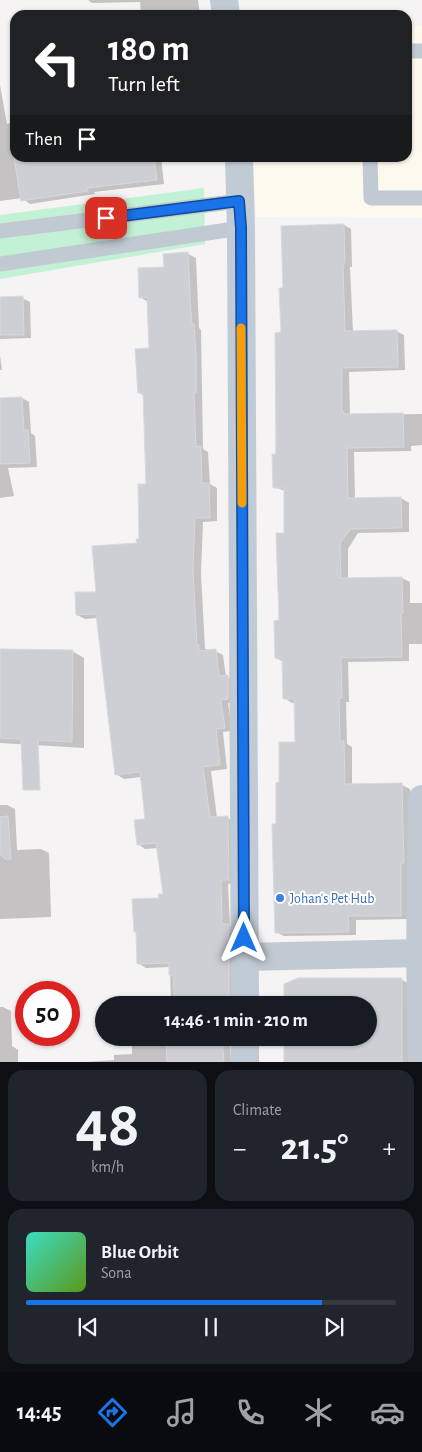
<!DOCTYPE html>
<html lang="en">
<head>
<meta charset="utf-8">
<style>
	:root { --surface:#171b24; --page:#20242c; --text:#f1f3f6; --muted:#9ea1a6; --line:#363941; --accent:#1a73e8 }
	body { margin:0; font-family:"Alegreya Sans",sans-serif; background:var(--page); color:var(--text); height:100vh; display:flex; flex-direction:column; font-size:19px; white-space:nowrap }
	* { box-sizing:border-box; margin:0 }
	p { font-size:16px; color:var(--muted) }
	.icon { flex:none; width:28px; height:28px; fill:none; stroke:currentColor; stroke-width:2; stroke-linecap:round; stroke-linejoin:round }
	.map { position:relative; height:1062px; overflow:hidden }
	.panel { display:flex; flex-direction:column; gap:8px; padding:8px; background:#0d0f14; flex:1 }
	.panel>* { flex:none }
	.banner { position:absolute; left:10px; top:10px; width:402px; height:152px; border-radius:15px; box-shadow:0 1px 4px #0004; background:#202124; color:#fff; overflow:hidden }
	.speed { position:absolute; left:15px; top:981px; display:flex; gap:10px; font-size:25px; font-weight:700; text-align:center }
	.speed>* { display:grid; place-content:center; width:65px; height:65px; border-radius:50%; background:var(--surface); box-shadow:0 1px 4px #0004; line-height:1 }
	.speed .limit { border:8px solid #d22; background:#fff; color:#111 }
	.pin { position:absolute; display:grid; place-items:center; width:42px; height:42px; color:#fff; margin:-21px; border-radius:10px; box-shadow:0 2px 8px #0006 }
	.me { position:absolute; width:55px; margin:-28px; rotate:0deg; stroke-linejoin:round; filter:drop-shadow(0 0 4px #0008) }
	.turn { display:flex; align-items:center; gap:18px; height:105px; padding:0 15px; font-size:22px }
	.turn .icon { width:65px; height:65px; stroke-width:2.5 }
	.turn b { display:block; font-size:35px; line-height:42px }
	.then { display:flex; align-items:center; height:48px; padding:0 15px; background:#0003; gap:10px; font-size:19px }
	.big { font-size:38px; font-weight:700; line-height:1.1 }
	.panel .widget { flex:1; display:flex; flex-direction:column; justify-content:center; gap:8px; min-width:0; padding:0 18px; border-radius:15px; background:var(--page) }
	.panel .dial { align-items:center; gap:0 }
	.dial b { font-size:65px; line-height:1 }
	.song { display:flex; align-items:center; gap:15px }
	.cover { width:60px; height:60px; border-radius:8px; background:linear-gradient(135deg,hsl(170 70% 55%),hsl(90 70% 35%)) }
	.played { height:5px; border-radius:2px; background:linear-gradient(90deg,var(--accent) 80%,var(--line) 80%) }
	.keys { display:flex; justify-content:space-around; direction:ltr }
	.heat { display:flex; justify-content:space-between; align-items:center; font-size:28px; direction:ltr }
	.panel .tiles { flex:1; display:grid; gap:8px; grid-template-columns:1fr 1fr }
	.widget:last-child { grid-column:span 2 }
	.trip { position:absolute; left:95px; top:996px; width:282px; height:50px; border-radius:25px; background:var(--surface); box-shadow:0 1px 4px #0004; font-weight:700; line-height:50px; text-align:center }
	.menu { display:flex; height:80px; justify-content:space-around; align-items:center; background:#090b0e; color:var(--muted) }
	.menu .icon { width:35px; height:35px }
	.menu .current { color:var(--accent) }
	.menu b { font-size:22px; color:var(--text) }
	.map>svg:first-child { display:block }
	.commercial { fill:#fdf9ef }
	.green { fill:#c3f1d5 }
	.shadow { fill:#0003 }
	.building { fill:#cdcfd5; stroke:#d7d9de }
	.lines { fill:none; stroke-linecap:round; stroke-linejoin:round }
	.service { stroke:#c1cad2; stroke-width:15 }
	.minor { stroke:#c1cad2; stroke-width:28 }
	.secondary { stroke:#c1cbd6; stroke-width:28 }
	.route-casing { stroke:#114b97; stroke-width:12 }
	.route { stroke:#1a73e8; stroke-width:9 }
	.slow { stroke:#f59e0b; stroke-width:9 }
	.shop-dot { fill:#3f7fe0; stroke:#fff; stroke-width:2 }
	.labels { text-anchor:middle; stroke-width:4; stroke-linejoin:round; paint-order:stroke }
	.shop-label { font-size:14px; fill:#366cbe; stroke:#fff; text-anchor:start }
</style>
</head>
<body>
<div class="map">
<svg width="422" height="1062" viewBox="0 0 422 1062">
	<rect width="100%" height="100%" fill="#f5f3f3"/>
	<polygon class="commercial" points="408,25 422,26 422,218 256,217 253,158 408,158"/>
	<polygon class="green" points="204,188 205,244 0,279 0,215"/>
	<g class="shadow">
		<polygon points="88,0 198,0 200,15 141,15 140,2 92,3"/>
		<polygon points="0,85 7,124 15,122 15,158 161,158 164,184 94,192 95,194 30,204 22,198 0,201"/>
		<polygon points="344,225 351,229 352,267 350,267 353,332 396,331 404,335 405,370 349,372 350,415 422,414 422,445 411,446 411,451 354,452 355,499 401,498 409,503 409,532 358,533 348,549 348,579 402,578 410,582 410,603 422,603 422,644 409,644 409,661 348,662 349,702 346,702 347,744 352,747 352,785 402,785 410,789 411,867 408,919 356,920 356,935 284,936 276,932 277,825 280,784 296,743 295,703 292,703 284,698 284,662 276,658 280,622 285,534 285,491 274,487 284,289"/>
		<polygon points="188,254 196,258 199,328 201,330 203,449 208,452 210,484 217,488 217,521 203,522 201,574 205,649 215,651 223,655 226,677 235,681 235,703 228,703 232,731 223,732 227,769 211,771 217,818 227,818 235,822 236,883 228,884 230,926 236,929 237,1005 171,1005 170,967 146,968 138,963 160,900 164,895 158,848 145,849 138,844 146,820 141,777 124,779 116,774 98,618 85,619 77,615 138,544 140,540 148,485 145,396 139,393 150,350 148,302 140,297 165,268"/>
		<polygon points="0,298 22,298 30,302 31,338 0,339"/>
		<polygon points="0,356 2,370 0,370"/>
		<polygon points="22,398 29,402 31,433 35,436 37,467 8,468 14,496 0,498 0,399"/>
		<polygon points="0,650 72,651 84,658 84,748 0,743"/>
		<polygon points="0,805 7,805 15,809 17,850 41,849 49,853 51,917 0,919"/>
		<polygon points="401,979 412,986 412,1062 284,1062 284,1038 369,1038 369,1005 285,1005"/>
		<polygon points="0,1007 3,1007 11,1011 12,1046 18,1050 18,1062 0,1062"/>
		<polygon points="132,1038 233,1038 233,1040 230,1040 231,1062 85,1062 114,1060 114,1055 132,1054"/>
	</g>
	<g class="building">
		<polygon points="14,158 154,158 157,180 87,188 88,191 21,201"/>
		<polygon points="344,224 345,263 343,263 345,331 397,330 398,367 342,368 342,412 344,412 344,414 403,413 404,447 347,448 348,498 401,497 402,528 350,529 340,544 341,578 402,577 403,613 401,613 402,657 341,658 342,698 339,698 340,741 344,741 345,784 402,783 404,863 401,863 401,916 348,916 349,932 275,933 272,824 276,824 276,783 279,782 279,742 295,742 294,699 283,699 282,658 275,658 274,621 279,620 276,533 284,533 284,488 273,488 272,454 276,454 275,333 281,332 279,288 283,288 281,226"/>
		<polygon points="188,252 190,298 192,324 194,324 196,355 196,393 194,393 196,447 201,446 202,483 209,483 210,518 195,518 193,569 197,645 199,645 199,651 216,649 219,676 228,675 228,699 221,700 225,728 216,729 220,765 203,767 210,817 228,816 229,880 221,880 222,924 229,924 229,1005 175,1005 173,975 169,975 169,963 137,964 136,932 134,932 132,899 159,898 158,894 163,894 156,843 137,845 134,820 145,819 140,772 115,775 96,614 76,615 75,592 96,592 92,546 137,543 136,539 139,539 138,484 146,484 143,393 138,393 135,349 149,348 147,297 139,298 138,268 164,267 163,254"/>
		<polygon points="23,296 24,335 0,335 0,297"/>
		<polygon points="22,397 24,430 28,430 30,463 0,464 0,398"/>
		<polygon points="0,649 73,650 72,742 38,740 40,790 23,790 21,739 0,738"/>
		<polygon points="8,816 11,859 5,859 0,854 0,817"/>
		<polygon points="298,978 402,978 402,1062 284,1062 284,1038 369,1038 369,1005 284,1005 284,984"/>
		<polygon points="166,1038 222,1038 224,1062 167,1062"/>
	</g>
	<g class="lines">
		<g class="service">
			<polyline points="408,51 422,51"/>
			<polyline points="370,158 371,198 422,198"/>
			<polyline points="0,231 239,201"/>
			<polyline points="0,264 241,228"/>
		</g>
		<g class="minor">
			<polyline points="245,957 422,953"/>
			<polyline points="422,1062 420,953 422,799"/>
		</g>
		<g class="secondary">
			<polyline points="224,0 226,15"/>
			<polyline points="239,158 241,228 245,1005"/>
			<polyline points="245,1038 245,1062"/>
		</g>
	</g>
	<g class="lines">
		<defs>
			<polyline id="route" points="106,218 239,201 241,228 244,938"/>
		</defs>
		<use href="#route" class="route-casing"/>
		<use href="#route" class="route"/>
		<polyline class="slow" points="241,328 242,503"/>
	</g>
	<circle class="shop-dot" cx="280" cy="898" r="5"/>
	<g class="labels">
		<g class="shop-label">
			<text x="290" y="903">Johan's Pet Hub</text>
		</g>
	</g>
</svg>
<div class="speed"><div class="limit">50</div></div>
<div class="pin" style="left:106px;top:218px;background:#d93025"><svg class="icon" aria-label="arrive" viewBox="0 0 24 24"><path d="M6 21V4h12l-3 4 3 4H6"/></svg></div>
<svg class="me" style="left:244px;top:938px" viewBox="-20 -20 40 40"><path d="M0-17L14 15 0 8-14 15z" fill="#1a73e8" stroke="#fff" stroke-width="4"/></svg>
<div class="trip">14:46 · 1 min · 210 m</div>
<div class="banner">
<div class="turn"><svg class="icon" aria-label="left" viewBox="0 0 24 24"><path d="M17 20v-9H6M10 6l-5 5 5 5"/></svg><div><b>180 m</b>Turn left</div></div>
<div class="then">Then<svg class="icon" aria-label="arrive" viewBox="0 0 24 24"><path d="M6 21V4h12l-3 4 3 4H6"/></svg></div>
</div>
</div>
<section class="panel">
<div class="tiles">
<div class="widget dial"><b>48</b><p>km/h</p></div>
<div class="widget"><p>Climate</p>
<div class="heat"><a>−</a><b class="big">21.5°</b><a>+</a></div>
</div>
<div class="widget">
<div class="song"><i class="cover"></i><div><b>Blue Orbit</b><p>Sona</p></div></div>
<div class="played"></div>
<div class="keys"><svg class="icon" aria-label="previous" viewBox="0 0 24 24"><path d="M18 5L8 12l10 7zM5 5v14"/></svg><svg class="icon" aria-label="pause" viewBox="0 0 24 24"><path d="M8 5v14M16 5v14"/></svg><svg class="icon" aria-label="next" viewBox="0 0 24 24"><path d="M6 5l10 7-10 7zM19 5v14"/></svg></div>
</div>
</div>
</section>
<nav class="menu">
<b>14:45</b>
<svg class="icon current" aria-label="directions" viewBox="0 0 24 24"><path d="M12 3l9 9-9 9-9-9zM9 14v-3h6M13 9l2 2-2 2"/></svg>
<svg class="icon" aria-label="music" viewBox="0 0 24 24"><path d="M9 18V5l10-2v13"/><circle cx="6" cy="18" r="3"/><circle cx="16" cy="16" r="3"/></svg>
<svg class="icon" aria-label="phone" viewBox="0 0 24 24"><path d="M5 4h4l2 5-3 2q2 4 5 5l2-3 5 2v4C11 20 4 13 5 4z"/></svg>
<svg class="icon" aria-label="climate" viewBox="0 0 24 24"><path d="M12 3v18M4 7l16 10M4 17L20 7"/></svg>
<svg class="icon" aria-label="car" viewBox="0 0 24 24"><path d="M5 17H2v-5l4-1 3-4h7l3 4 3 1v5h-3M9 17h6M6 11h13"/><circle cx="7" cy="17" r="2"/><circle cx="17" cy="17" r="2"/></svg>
</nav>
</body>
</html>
